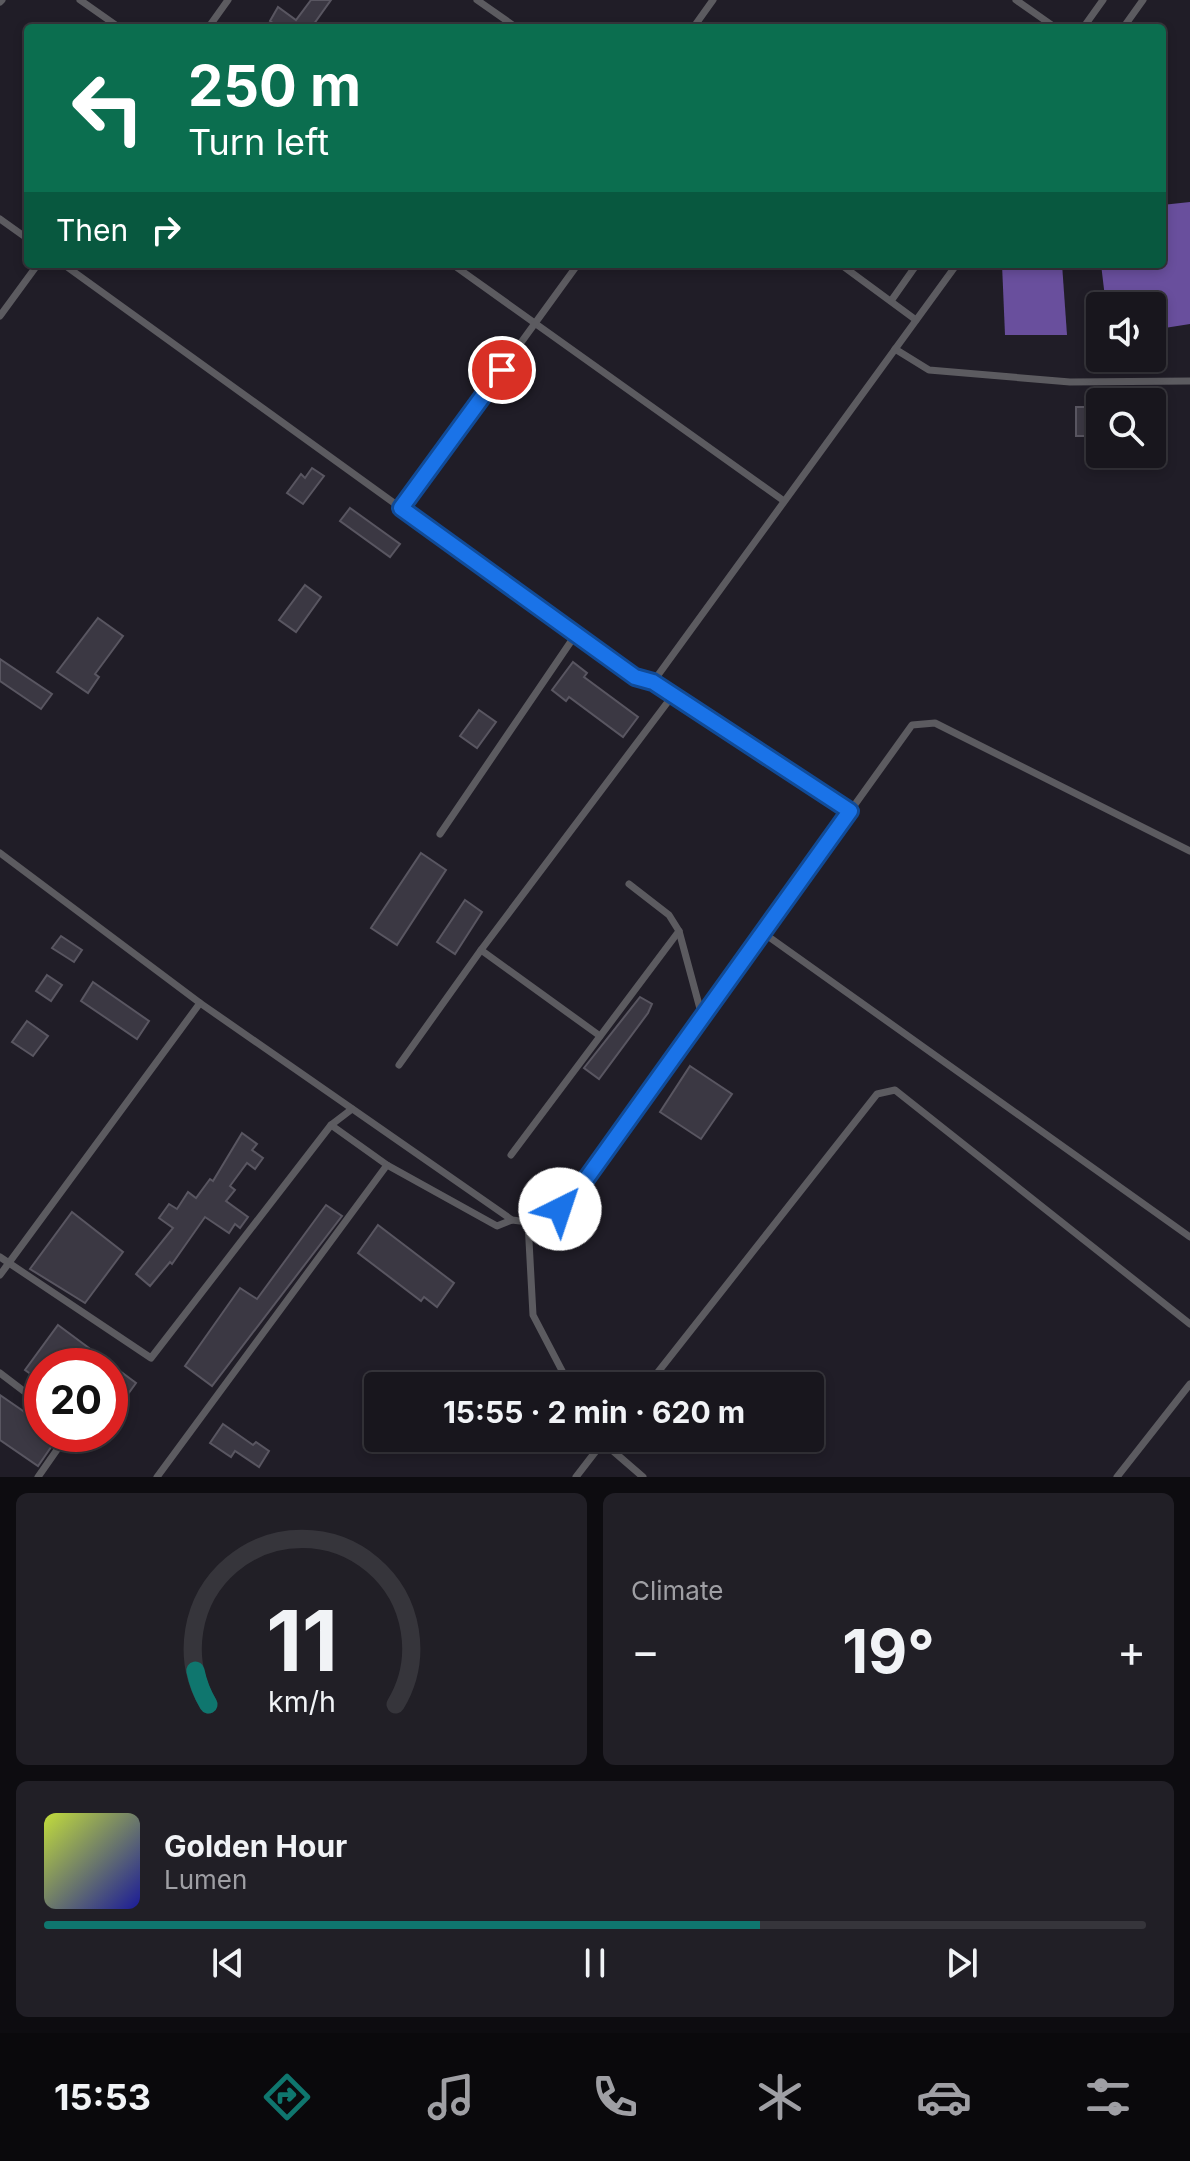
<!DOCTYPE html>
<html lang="en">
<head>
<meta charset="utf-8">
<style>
	:root { --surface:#18161d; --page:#211f26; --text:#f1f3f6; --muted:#9f9fa4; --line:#36353b; --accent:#0f766e }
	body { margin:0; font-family:Inter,sans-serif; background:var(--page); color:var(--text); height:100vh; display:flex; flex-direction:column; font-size:30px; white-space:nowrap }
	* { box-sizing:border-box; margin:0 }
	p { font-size:26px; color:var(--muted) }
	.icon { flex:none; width:44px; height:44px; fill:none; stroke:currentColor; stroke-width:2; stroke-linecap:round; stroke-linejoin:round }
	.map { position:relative; height:1477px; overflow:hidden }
	.sheet { display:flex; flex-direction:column; gap:16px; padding:16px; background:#0d0c10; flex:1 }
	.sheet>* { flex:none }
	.hud { position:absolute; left:24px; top:24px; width:1142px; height:244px; border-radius:8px; box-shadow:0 4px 12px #0003,0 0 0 2px var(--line); background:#0b6e4f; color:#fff; overflow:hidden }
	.fabs { position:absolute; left:1086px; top:292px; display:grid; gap:16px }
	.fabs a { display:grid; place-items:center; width:80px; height:80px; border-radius:8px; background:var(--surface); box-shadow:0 4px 12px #0003,0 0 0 2px var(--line); font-size:40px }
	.speed { position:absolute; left:24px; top:1348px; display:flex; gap:16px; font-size:40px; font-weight:700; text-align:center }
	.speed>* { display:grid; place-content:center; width:104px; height:104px; border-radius:50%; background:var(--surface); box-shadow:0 4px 12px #0003,0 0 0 2px var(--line); line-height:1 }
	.speed .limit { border:12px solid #d22; background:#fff; color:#111 }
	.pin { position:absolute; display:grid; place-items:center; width:68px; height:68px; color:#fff; margin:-34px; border:4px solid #fff; border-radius:50%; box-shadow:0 2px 8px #0007 }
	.me { position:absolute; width:88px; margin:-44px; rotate:41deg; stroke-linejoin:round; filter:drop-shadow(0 0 6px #0008) }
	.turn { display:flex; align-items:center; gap:28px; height:168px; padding:0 32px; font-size:36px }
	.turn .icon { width:104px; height:104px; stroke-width:2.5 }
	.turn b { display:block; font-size:56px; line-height:68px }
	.then { display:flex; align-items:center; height:76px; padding:0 32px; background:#0003; gap:16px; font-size:30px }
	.big { font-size:60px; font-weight:700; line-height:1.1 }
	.sheet .card { flex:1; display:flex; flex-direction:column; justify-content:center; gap:12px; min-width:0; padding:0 28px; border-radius:12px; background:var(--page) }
	.sheet .dial { align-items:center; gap:0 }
	.dial svg { height:208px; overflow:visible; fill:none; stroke:var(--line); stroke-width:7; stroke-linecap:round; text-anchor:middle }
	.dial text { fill:var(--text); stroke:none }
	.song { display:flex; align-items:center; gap:24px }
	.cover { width:96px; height:96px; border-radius:12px; background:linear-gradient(135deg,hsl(70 70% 55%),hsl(240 70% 35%)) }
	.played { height:8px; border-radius:4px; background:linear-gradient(90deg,var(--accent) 65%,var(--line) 65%) }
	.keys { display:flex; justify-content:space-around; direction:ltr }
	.heat { display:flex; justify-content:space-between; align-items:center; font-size:44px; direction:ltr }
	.sheet .tiles { flex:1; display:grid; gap:16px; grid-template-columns:1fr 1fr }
	.card:last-child { grid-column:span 2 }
	.trip { position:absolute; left:364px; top:1372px; width:460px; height:80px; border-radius:8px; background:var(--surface); box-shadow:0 4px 12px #0003,0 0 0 2px var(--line); font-weight:700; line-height:80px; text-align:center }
	.dock { display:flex; height:128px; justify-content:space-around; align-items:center; background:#0a090c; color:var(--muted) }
	.dock .icon { width:56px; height:56px }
	.dock .on { color:var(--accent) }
	.dock b { font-size:36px; color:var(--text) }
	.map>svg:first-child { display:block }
	.water { fill:#694f9d }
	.building { fill:#3b3843; stroke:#595661; stroke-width:2 }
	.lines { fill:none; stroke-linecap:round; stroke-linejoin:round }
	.service { stroke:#5c5b60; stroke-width:7 }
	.route-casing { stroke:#114b97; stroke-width:20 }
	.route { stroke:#1a73e8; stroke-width:14 }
</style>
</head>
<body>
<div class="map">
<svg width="1190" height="1477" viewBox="0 0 1190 1477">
	<rect width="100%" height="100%" fill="#201d27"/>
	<g class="water">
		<polygon points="1190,202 1190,324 1152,330 1152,306 1106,306 1101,264 1162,264 1162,205"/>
		<polygon points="1002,264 1062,264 1067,335 1005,335"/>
	</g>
	<g class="building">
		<polygon points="311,0 331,0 311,28 280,28 270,21 278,7 296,20"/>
		<rect x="1076" y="407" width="24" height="29"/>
		<polygon points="312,468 324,476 303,504 287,493 301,474 305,478"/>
		<polygon points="350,508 400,544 390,557 340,521"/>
		<polygon points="305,585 321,597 296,632 279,620"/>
		<polygon points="98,618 123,636 95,674 99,677 88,693 57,672"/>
		<polygon points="0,659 52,694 41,709 0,681"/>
		<polygon points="573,662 587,673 584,677 638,717 623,737 569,697 566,701 552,690"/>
		<polygon points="479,710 496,722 477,748 460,736"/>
		<polygon points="421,853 446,870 397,945 371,928"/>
		<polygon points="465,900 482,912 455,954 437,942"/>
		<polygon points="61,936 82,950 74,962 52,948"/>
		<polygon points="47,975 62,985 51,1001 36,991"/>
		<polygon points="93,982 149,1021 137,1039 81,1001"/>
		<polygon points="640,997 652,1004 648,1013 599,1079 584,1068"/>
		<polygon points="27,1021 48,1036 33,1056 12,1042"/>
		<polygon points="690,1066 732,1094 701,1139 660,1112"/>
		<polygon points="242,1133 257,1144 252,1150 263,1158 255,1169 247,1163 230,1186 235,1190 226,1201 248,1217 240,1228 235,1224 229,1233 205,1217 172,1264 170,1262 150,1286 136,1274 173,1228 159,1218 169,1204 177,1209 188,1192 196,1198 210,1179 213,1181"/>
		<polygon points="326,1205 342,1216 212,1386 185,1366 240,1288 257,1299"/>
		<polygon points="72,1212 123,1252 85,1303 30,1269"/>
		<polygon points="378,1225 454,1283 437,1307 424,1297 421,1301 358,1253"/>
		<polygon points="58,1325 136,1383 110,1419 110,1366 42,1366 42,1382 25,1370"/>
		<polygon points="0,1395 42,1424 42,1434 60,1434 38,1466 0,1440"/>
		<polygon points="223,1424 253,1445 256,1442 269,1451 259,1467 235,1451 231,1457 210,1443"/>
	</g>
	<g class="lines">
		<g class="service">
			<polyline points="80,0 120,28"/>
			<polyline points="477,0 517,28"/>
			<polyline points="1016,0 1056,28"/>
			<polyline points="0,2 2,0"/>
			<polyline points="208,28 228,0"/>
			<polyline points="693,28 713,0"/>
			<polyline points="1083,28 1103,0"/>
			<polyline points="1123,28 1143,0"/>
			<polyline points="0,219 28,239"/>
			<polyline points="63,264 635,677 653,682"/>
			<polyline points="452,264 784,501"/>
			<polyline points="840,264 916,320"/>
			<polyline points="891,301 917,264"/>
			<polyline points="0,316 38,264"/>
			<polyline points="895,349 929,370 1070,382 1190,381"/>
			<polyline points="401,508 578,264"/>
			<polyline points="850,811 653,682 957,264"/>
			<polyline points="440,834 576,634"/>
			<polyline points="0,853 200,1003 512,1220 544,1224 576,1193 912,725 935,723 1190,851"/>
			<polyline points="629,884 669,915 679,931 702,1016"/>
			<polyline points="762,932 1190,1237"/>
			<polyline points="481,950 600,1036"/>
			<polyline points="399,1065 481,950 673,695"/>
			<polyline points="331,1125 387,1165"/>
			<polyline points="511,1155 679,931"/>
			<polyline points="528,1222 533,1315 570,1386"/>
			<polyline points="0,1257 151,1358 331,1125 352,1109"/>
			<polyline points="0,1275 200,1003"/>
			<polyline points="0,1373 42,1405"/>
			<polyline points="647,1386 877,1094 895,1090 1190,1324"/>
			<polyline points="598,1438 643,1477"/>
			<polyline points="38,1477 68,1434"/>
			<polyline points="157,1477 387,1165 497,1226 512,1220"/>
			<polyline points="576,1477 606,1438"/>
			<polyline points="1117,1477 1190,1384"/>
		</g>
	</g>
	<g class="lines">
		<defs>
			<polyline id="route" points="502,370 401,508 635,677 653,682 850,811 576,1193 560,1209"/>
		</defs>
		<use href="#route" class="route-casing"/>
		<use href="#route" class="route"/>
	</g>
</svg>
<div class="fabs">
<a><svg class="icon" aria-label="sound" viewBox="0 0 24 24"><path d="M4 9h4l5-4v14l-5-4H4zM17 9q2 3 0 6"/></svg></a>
<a><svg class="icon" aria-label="search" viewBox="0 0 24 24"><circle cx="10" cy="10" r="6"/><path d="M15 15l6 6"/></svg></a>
</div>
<div class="speed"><div class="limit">20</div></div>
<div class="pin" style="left:502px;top:370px;background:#d93025"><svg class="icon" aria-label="arrive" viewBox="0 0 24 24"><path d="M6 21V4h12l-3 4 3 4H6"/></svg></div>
<svg class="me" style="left:560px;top:1209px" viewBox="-20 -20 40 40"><circle r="19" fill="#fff"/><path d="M0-13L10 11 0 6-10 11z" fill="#1a73e8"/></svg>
<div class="trip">15:55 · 2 min · 620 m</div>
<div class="hud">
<div class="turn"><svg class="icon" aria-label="left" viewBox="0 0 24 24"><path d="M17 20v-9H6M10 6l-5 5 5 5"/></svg><div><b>250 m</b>Turn left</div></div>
<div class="then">Then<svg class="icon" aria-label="right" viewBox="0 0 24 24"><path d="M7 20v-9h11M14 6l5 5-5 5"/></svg></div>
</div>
</div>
<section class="sheet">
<div class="tiles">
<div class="card dial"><svg viewBox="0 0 100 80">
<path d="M14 69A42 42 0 1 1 86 69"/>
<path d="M14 69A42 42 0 0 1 9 56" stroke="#0f766e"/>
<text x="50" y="56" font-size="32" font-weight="700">11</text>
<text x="50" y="72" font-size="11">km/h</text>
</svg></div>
<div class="card"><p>Climate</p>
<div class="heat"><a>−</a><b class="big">19°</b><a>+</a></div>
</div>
<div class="card">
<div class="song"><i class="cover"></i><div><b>Golden Hour</b><p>Lumen</p></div></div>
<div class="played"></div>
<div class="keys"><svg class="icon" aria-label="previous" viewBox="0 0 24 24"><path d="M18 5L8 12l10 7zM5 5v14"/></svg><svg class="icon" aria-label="pause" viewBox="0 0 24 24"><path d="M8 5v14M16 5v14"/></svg><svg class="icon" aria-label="next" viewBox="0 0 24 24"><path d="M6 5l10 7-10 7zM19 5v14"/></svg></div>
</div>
</div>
</section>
<nav class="dock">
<b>15:53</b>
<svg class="icon on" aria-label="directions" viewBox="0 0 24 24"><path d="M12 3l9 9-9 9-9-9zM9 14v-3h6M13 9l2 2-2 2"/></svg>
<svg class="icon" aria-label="music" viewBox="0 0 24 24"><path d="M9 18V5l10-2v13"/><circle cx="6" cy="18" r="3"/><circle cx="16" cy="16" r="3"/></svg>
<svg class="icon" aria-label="phone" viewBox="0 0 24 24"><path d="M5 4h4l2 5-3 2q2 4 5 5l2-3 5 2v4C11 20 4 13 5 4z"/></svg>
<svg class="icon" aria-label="climate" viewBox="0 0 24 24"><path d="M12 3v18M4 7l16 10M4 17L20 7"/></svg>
<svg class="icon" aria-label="car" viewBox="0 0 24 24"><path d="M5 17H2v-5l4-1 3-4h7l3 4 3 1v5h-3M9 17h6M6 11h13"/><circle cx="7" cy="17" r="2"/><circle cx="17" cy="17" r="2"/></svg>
<svg class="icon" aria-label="filters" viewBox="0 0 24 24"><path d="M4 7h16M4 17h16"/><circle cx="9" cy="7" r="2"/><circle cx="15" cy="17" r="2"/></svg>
</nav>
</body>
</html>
